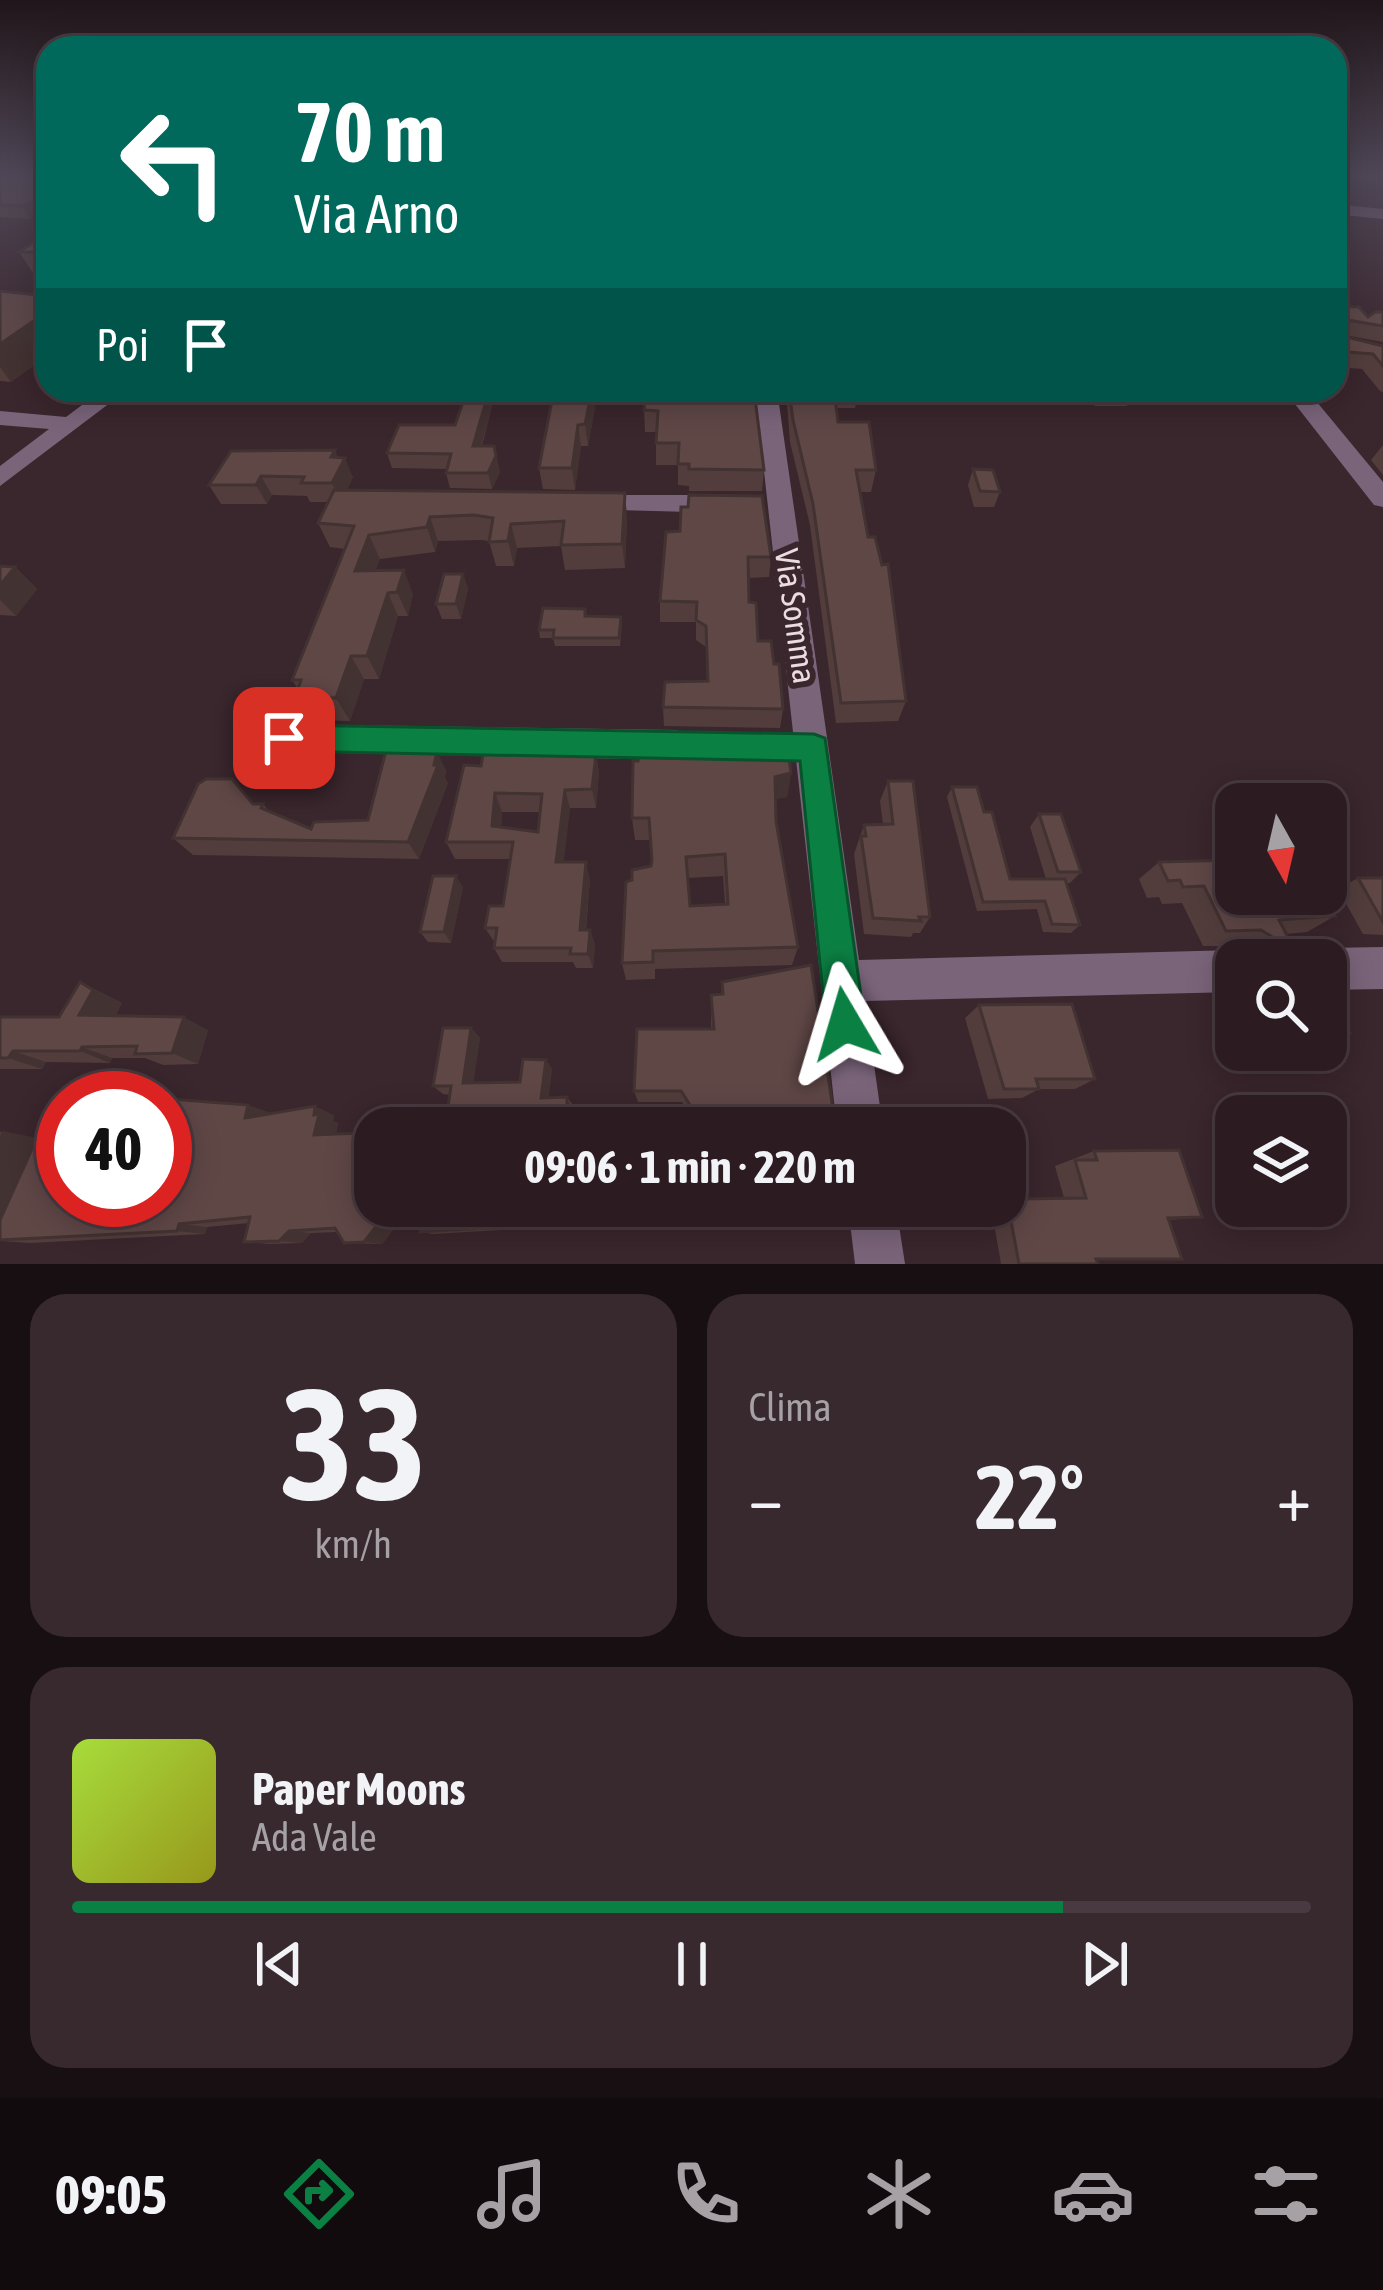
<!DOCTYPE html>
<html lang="it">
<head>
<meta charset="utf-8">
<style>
	:root { --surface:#2c1c22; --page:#38292f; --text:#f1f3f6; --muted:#a6a1a5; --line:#483a40; --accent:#0b8043 }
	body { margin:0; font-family:"Asap Condensed",sans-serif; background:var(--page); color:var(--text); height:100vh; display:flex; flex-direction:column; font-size:45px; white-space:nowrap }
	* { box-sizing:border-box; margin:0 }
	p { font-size:39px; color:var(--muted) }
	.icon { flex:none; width:66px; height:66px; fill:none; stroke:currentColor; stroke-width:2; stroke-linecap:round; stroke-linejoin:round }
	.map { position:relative; height:1264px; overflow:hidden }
	.details { display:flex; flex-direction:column; gap:30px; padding:30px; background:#180f13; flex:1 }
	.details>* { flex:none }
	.top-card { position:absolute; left:36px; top:36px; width:1311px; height:366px; border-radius:36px; box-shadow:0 6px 30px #0003,0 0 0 3px var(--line); background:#00695c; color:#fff; overflow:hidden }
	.needle { width:78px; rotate:172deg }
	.buttons { position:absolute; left:1215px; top:783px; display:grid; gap:24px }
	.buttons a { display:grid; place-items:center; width:132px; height:132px; border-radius:24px; background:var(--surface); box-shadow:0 6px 30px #0003,0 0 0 3px var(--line); font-size:60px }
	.speed { position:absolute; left:36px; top:1071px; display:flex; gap:24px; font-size:60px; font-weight:700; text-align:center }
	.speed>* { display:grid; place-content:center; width:156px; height:156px; border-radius:50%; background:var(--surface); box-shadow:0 6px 30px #0003,0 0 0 3px var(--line); line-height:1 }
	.speed .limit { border:18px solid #d22; background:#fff; color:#111 }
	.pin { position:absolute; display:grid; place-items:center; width:102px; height:102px; color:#fff; margin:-51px; border-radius:24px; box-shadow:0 6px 18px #0006 }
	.me { position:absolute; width:132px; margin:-66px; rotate:353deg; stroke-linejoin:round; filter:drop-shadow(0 0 9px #0008) }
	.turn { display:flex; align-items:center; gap:42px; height:252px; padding:0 60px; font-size:54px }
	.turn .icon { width:156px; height:156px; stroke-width:2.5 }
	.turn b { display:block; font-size:84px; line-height:102px }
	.then { display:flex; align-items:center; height:114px; padding:0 60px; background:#0003; gap:24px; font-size:45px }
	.big { font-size:90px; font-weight:700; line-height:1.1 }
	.details .tile { flex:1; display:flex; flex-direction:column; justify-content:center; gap:18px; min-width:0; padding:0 42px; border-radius:36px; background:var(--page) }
	.details .dial { align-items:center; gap:0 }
	.dial b { font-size:156px; line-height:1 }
	.song { display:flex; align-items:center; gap:36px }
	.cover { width:144px; height:144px; border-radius:18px; background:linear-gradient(135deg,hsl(80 70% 55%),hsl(60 70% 35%)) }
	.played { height:12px; border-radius:6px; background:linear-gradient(90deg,var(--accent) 80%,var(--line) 80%) }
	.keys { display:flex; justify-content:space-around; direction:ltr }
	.heat { display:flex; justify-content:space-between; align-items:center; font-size:66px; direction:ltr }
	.details .tiles { flex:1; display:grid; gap:30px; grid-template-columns:1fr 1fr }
	.tile:last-child { grid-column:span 2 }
	.trip { position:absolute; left:354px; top:1107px; width:672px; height:120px; border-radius:36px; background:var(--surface); box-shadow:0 6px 30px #0003,0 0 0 3px var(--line); font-weight:700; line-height:120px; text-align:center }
	.dock { display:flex; height:192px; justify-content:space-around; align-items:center; background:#120b0e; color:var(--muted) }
	.dock .icon { width:84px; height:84px }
	.dock .selected { color:var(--accent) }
	.dock b { font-size:54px; color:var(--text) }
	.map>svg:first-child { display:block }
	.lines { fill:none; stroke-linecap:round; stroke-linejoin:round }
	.stream { stroke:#20083e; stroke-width:3 }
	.minor { fill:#7a647a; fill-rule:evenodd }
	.wall { fill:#523d3c; fill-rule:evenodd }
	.shaded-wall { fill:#423231 }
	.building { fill:#5f4746; stroke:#423231; stroke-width:3; fill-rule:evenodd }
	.route { fill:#0b8043; stroke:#07532c; stroke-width:3 }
	.labels { text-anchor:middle; stroke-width:12; stroke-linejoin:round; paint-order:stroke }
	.street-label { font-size:33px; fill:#eadce1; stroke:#3a262d }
</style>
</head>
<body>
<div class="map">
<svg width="1383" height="1264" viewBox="0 0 1383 1264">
	<rect width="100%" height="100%" fill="#3a262d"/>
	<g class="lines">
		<polyline class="stream" points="1375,174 1383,178"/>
		<g class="minor">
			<polygon points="1335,204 1383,209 1383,219 1335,214"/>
			<polygon points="102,390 127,390 0,486 0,466 49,429 0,425 0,411 66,417"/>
			<polygon points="755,390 777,390 859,960 1236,950 1252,960 1236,960 1236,992 865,1001 883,1128 837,1128"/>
			<polygon points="1284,390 1307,390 1383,482 1383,507 1374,505"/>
			<polygon points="589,495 727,495 740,504 727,513 580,509 576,503"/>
			<polygon points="284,724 676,730 688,735 693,745 688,755 676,760 284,752 272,748 267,738 272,728"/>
			<polygon points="1383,947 1383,989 1326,990 1326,960 1309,960 1326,948"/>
			<polygon points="848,1206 896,1206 905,1264 855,1264"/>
		</g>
	</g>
	<g class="wall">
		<polygon points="0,174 48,174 48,208 30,219 0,217"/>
		<polygon points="48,233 48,272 33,273 19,252"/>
		<polygon points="0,291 48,296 48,355 11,382 0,381"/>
		<polygon points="1335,306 1368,317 1383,312 1383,342 1344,335 1383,346 1383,392 1380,391 1362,369 1335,367"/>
		<polygon points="175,390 247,390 244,394 177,394"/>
		<polygon points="554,390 598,390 588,446 581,446 575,490 543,489 539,468"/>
		<polygon points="646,390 764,470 762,491 689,491 689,486 678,485 678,465 656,465 656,432 645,432 644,410"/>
		<polygon points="786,390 859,390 855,408 836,408 838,422 876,470 871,492 860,492 868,537 906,701 898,721 836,723 810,525 790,442"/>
		<polygon points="912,390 994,390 990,400 913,397"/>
		<polygon points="1086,390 1135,390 1127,406 1095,406"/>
		<polygon points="489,391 492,406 482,446 494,446 500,472 492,489 450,488 446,473 447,469 392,468 387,453 455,425"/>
		<polygon points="1383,445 1383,475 1371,460"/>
		<polygon points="338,458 353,477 347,490 627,517 625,568 565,570 561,546 517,548 514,566 496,566 489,541 481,540 438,541 435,552 380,559 375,571 413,594 408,616 398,616 379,679 364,679 350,721 310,720 295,697 298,689 292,680 345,549 330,547 318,523 328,502 310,502 307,496 272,495 267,504 221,504 209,485"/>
		<polygon points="973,469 1000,492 994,507 974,507 968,485"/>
		<polygon points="680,531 771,557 769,577 749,578 749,602 758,641 783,709 780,728 664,726 663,707 707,681 706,647 696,640 696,622 660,622 660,601"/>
		<polygon points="0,566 15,567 37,589 16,616 0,615"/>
		<polygon points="463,574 468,589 461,619 442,619 436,604"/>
		<polygon points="586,616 622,624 620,646 555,646 553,638 540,638 539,630"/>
		<path d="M 546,748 L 596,754 L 599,773 L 596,808 L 570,808 L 563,862 L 590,879 L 586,930 L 590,930 L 595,945 L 593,968 L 576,968 L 573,962 L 502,962 L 494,948 L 495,943 L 485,928 L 503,906 L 510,859 L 455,859 L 446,842 L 481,766 ZM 502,812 L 540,812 L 538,832 L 501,827 Z"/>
		<polygon points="437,752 446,771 445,778 448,783 419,859 193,855 173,838 255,804 263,804 270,812 311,829 368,820"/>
		<path d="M 791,773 L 787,797 L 775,799 L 776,821 L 798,947 L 792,965 L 655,969 L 655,979 L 626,980 L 622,963 L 632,880 L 651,866 L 652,860 L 651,840 L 635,840 L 632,818 ZM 723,876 L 725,904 L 690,906 L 688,878 Z"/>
		<polygon points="888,781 930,917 920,933 913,933 911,937 864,934 854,854 864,825 883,824 880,801"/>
		<polygon points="952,787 1010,879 1046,879 1030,827 1039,814 1081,872 1070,883 1067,883 1080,925 1071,933 1043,932 1037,909 977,911 947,797"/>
		<polygon points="1159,862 1335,916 1307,932 1286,934 1291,943 1264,958 1256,958 1236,946 1203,946 1182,903 1162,904 1159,897 1147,898 1139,879"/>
		<polygon points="1358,878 1383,878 1383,935 1363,934 1338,889"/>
		<polygon points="463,887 451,943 428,942 420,932"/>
		<polygon points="80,982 122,1003 115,1016 208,1030 198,1064 163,1065 145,1058 112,1058 110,1063 46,1062 42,1069 0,1069 0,1017 59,1017"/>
		<polygon points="722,982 836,1128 714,1128 714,1126 697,1126 682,1102 638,1102 634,1091 711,1029 711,995 721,994"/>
		<polygon points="1326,984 1350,1033 1328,1041 1326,1041"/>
		<polygon points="979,1005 1095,1079 1075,1089 1039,1089 1022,1098 988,1099 965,1018"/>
		<polygon points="471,1028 480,1038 473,1083 520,1082 546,1060 552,1069 548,1097 567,1097 572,1104 572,1109 443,1094 433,1086"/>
		<polygon points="271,1114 334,1115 333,1121 338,1123 336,1134 402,1218 382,1244 344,1243 337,1232 311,1233 302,1243 269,1244 244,1242 249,1223 207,1227 205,1234 30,1243 0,1241 0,1131 63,1200"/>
		<polygon points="1094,1151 1202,1217 1169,1220 1097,1260 1098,1264 1001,1264 991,1206 1005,1206 1005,1200 1007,1199 1064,1198 1055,1166"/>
		<polygon points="621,1206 638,1222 433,1234 420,1232"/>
	</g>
	<g class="shaded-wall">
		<polygon points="43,194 48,202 48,208 30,219 23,206"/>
		<polygon points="48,311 48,355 11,382 0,367 0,344"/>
		<polygon points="592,390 598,390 588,446 585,424"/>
		<polygon points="489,391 492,406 477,461 473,446"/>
		<polygon points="578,425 581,446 575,490 572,468"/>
		<polygon points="494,446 500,472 492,489 488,473"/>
		<polygon points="335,450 341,465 345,458 353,477 341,503 332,483 331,457"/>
		<polygon points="261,476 272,495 267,504 256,485"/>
		<polygon points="625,493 627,517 625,568 622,544"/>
		<polygon points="430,517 438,541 435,552 427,527"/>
		<polygon points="511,524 517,548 514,566 508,541"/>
		<polygon points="369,535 380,559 366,595 355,571"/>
		<polygon points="15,567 37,589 16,616 0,600 0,585"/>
		<polygon points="404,570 413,594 408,616 397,592"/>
		<polygon points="463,574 468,589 461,619 456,604"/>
		<polygon points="388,593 398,616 379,679 367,656"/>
		<polygon points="351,656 364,679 350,721 336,698"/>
		<polygon points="437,752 446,771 445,778 448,783 419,859 408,842"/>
		<polygon points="596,754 599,773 596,808 592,789"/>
		<polygon points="791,773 787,797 771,800 775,777"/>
		<polygon points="565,790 570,808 562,878 556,862"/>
		<polygon points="495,793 502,812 500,843 492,826"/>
		<polygon points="586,862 590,879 584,945 580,930"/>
		<polygon points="456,876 463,887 451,943 444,932"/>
		<polygon points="590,930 595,945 593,968 588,954"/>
		<polygon points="80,982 122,1003 108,1028 79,1015"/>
		<polygon points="184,1017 208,1030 198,1064 172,1053"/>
		<polygon points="471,1028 480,1038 472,1092 463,1083"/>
		<polygon points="82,1047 112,1058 110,1063 80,1051"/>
		<polygon points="13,1051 46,1062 42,1069 8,1058"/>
		<polygon points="546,1060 552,1069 548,1105 541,1098"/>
		<polygon points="248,1105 271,1113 245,1118"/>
		<polygon points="315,1106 334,1115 333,1121 338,1123 334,1142 314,1135"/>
		<polygon points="401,1120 416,1128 400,1128"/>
		<polygon points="2,1131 38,1138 0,1227 0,1136"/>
		<polygon points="386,1206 404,1206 402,1218 382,1244 364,1242"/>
		<polygon points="179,1224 207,1227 205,1234 177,1231"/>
		<polygon points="289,1231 311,1233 302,1243 279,1241"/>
	</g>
	<g class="building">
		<polygon points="0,174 48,174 48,195 43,194 23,206 0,205"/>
		<polygon points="48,233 48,252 19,252"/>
		<polygon points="0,291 48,296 48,311 0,344"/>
		<polygon points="1335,306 1359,307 1368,317 1375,312 1383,312 1383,326 1342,319 1335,312"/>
		<polygon points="1335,334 1383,346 1383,366 1373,354 1335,351"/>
		<polygon points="554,390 592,390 585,424 578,425 572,468 539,468"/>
		<polygon points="646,390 754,390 764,470 689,469 689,464 678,464 679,443 656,443 658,411 644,410"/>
		<polygon points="789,390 834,390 838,422 869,422 876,470 856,470 868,537 875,537 882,565 888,564 906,701 841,703 813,504 793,420"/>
		<polygon points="467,391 489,391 473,446 494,446 496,456 488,473 446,473 451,454 387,453 399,425 455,425"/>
		<polygon points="335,450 331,457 345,458 332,483 301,483 304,477 261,476 256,485 209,485 231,451"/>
		<polygon points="973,469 993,470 1000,492 980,491"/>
		<polygon points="334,490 625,493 622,544 561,545 564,521 511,524 508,541 489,542 493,518 474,515 430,517 427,527 369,535 355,571 404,570 397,592 388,593 367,656 351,656 336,698 295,697 301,680 292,680 354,526 318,523"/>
		<polygon points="689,495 762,496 771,557 748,557 749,602 756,603 758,641 771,641 774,664 779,664 783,709 663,707 665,682 708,681 706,626 696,620 697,602 660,601 666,532 680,531 681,507 688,507"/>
		<polygon points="0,566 15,567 0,585"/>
		<polygon points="444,574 463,574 456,604 436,604"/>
		<polygon points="543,608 585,609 585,616 621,617 619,638 553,638 554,630 539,630"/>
		<path d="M 639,740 L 787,742 L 791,773 L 775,777 L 776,821 L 798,947 L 653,951 L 653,962 L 622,963 L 626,882 L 632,880 L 632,870 L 651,866 L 652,860 L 649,818 L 632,818 L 633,761 L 638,761 ZM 725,854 L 728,904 L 690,906 L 686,857 Z"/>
		<path d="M 485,743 L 545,743 L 546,748 L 585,748 L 586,755 L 596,754 L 592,789 L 565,790 L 556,862 L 586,862 L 580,930 L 590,930 L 588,954 L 570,954 L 571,948 L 494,948 L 497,928 L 485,928 L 489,906 L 503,906 L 513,842 L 446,842 L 464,765 L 481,766 ZM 495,793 L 542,794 L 538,832 L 492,826 Z"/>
		<polygon points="387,747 437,752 434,765 438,765 408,842 173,838 198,784 206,779 232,779 253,804 263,804 261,808 311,829 314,822 368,820"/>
		<polygon points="888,781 913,781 930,917 919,917 921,921 873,918 861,836 866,836 864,825 893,824"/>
		<polygon points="952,787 977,787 984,812 992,812 1010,879 1065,879 1080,925 1052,924 1045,901 983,902"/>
		<polygon points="1039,814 1061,814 1081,872 1058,872"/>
		<polygon points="1236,860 1236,894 1321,894 1335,916 1279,920 1291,943 1282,943 1261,930 1226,931 1204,886 1183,887 1180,880 1168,881 1159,862"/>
		<polygon points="433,876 456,876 444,932 420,932"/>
		<polygon points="1358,878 1383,878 1383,922"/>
		<polygon points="811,965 836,1128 716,1128 716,1116 697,1116 681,1091 634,1091 637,1029 714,1029 711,995 723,994 722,982"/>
		<polygon points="80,982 93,990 79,1015 184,1017 172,1053 135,1054 137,1046 82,1047 80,1051 13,1051 8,1058 0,1058 0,1017 59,1017"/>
		<polygon points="1326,984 1350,1033 1326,1032"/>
		<polygon points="1072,1004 1095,1079 1036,1079 1039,1089 1004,1089 979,1005"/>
		<polygon points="443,1028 471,1028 463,1083 520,1082 523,1059 546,1060 541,1098 567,1097 567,1103 590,1128 445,1128 451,1086 433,1086"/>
		<polygon points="170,1099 248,1105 245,1118 315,1106 314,1115 319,1114 314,1135 360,1133 363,1122 401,1120 400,1128 375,1128 375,1206 386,1206 385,1215 364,1242 344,1243 335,1228 289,1231 279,1241 244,1242 250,1217 179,1224 177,1231 0,1240 0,1220 51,1107 63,1106 63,1200 165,1200 165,1114"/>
		<polygon points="1179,1150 1202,1217 1168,1218 1182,1259 1096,1259 1098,1264 1019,1264 1007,1199 1086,1198 1075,1160 1097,1160 1094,1151"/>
		<polygon points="425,1206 621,1206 635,1219 420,1232"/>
	</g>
	<linearGradient id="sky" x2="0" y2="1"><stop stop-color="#201519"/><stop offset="0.5" stop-color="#4f4757"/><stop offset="1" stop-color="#4f4757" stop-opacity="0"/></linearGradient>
	<rect width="1383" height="351" fill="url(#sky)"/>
	<polygon class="route" points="284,725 814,734 825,738 865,1024 859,1038 845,1043 831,1038 826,1024 800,761 284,751 274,748 269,738 274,729"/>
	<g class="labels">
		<g class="street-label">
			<text transform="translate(796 616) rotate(82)" y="12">Via Somma</text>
		</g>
	</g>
</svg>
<div class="buttons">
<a><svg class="needle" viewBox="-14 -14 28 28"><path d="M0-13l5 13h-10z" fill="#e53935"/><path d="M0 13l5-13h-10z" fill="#a6a1a5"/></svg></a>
<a><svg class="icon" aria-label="search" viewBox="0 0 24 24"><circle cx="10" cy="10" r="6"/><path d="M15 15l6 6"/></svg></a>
<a><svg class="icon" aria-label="layers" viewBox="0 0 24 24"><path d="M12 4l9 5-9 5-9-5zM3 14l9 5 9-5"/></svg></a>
</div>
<div class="speed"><div class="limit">40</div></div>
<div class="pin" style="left:284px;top:738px;background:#d93025"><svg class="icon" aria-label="arrive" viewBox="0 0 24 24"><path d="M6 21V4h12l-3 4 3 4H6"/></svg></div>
<svg class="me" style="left:845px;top:1024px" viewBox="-20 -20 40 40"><path d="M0-17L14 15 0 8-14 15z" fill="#0b8043" stroke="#fff" stroke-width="4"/></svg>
<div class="trip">09:06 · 1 min · 220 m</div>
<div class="top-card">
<div class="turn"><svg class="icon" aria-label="left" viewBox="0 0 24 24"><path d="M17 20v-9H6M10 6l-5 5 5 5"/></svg><div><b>70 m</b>Via Arno</div></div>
<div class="then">Poi<svg class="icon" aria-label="arrive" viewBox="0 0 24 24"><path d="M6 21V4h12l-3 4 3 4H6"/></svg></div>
</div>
</div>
<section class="details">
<div class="tiles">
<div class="tile dial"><b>33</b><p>km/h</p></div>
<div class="tile"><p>Clima</p>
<div class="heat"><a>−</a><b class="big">22°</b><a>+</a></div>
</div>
<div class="tile">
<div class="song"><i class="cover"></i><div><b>Paper Moons</b><p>Ada Vale</p></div></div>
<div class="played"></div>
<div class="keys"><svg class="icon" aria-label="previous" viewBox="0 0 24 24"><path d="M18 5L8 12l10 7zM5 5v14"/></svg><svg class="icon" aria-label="pause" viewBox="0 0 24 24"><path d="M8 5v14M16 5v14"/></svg><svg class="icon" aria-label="next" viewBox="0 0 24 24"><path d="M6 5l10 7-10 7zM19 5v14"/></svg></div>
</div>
</div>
</section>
<nav class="dock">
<b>09:05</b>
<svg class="icon selected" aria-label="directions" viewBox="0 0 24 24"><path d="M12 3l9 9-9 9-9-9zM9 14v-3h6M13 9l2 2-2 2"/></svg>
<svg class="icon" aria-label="music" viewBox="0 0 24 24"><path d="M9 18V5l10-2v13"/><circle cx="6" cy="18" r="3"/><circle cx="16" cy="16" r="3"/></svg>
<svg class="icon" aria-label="phone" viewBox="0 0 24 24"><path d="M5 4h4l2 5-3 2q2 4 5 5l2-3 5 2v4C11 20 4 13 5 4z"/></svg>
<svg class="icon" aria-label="climate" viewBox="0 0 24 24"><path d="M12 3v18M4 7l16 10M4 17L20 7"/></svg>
<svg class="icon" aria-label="car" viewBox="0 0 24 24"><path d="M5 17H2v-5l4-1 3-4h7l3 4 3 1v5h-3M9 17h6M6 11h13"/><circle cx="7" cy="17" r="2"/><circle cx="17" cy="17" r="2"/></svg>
<svg class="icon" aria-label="filters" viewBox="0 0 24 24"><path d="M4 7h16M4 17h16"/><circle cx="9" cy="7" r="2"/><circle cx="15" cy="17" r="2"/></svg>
</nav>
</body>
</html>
